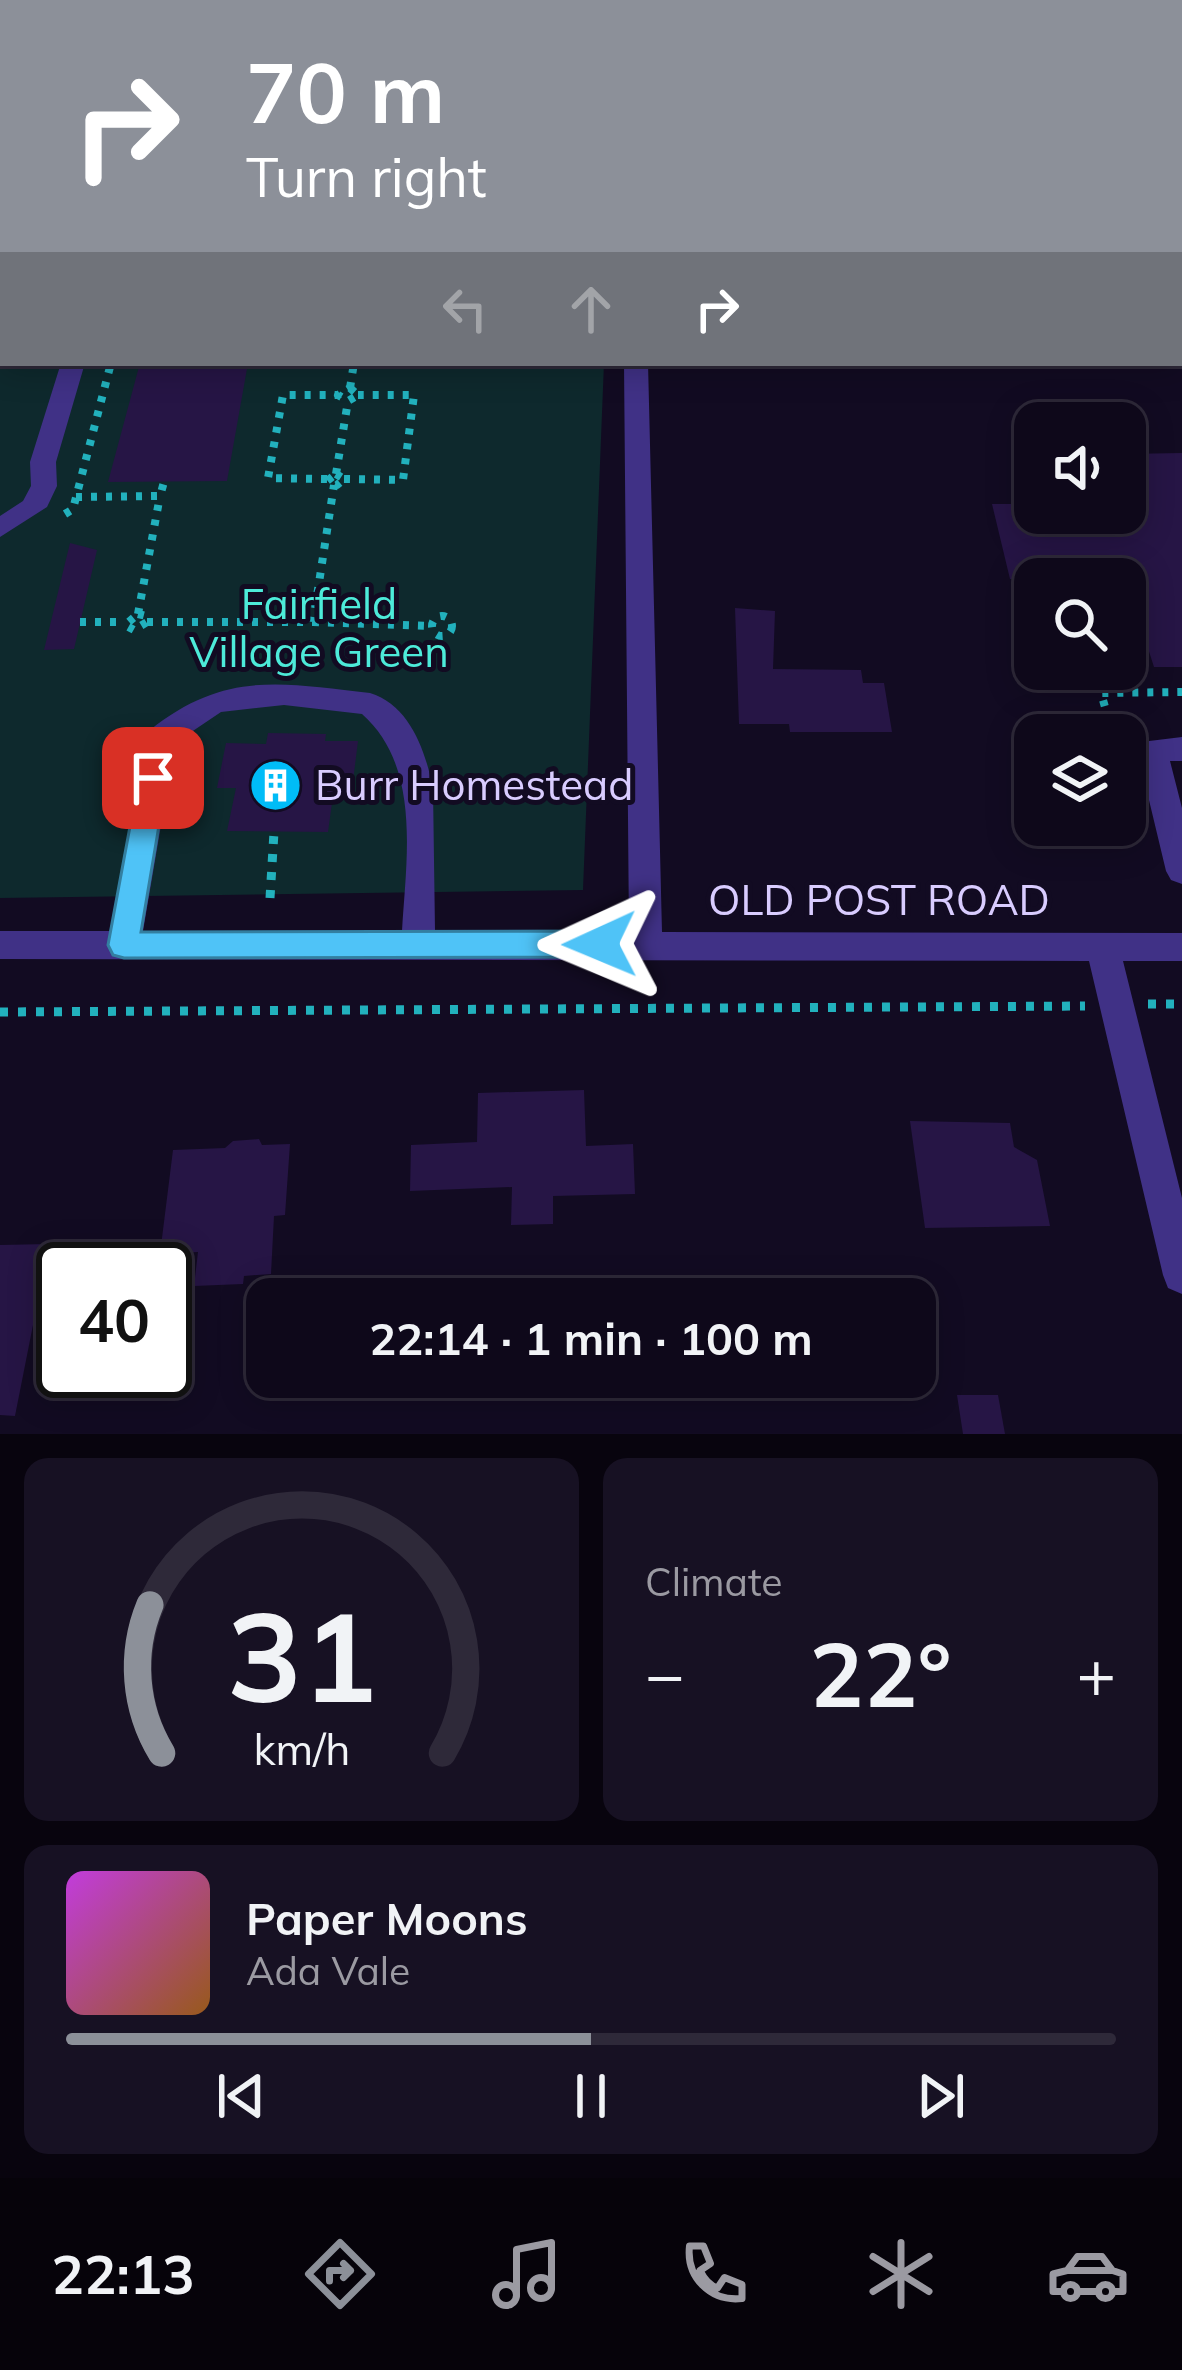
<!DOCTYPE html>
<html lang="en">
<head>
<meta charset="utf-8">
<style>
	:root { --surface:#0e081a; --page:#171123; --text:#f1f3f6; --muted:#9b9aa2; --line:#2e2939; --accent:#8c9099 }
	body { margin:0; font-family:Mulish,sans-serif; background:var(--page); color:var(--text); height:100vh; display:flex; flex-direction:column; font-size:45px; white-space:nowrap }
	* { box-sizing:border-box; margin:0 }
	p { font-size:39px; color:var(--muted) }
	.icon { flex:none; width:66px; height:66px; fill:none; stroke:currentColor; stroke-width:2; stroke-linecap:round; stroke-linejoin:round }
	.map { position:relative; height:1434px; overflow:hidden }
	.sheet { display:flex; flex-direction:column; gap:24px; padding:24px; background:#08040e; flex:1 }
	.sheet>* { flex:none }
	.top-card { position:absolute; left:0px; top:0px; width:1182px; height:366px; box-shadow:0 6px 30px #0003,0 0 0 3px var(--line); background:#8c9099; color:#fff; overflow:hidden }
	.buttons { position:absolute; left:1014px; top:402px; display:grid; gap:24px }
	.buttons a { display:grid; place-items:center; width:132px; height:132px; border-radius:24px; background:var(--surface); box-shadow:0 6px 30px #0003,0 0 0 3px var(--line); font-size:60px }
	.speed { position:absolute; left:36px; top:1242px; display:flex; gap:24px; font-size:60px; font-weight:700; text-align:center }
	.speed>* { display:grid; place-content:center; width:156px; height:156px; border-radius:50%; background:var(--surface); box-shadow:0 6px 30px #0003,0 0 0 3px var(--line); line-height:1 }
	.speed .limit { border:6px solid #111; border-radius:18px; background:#fff; color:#111 }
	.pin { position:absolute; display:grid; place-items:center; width:102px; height:102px; color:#fff; margin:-51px; border-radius:24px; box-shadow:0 6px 18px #0006 }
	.me { position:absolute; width:132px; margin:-66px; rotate:269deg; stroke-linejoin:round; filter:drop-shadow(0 0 9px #0008) }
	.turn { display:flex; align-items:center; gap:42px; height:252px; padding:0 48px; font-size:54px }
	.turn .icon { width:156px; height:156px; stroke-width:2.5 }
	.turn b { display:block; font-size:84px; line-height:102px }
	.lanes { display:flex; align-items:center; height:114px; padding:0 48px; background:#0003; justify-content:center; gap:60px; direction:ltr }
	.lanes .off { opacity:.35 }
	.big { font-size:90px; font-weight:700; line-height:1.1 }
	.sheet .tile { flex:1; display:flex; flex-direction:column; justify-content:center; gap:18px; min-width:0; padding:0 42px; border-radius:24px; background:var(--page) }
	.sheet .dial { align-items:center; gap:0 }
	.dial svg { height:312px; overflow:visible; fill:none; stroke:var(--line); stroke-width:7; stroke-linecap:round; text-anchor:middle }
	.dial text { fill:var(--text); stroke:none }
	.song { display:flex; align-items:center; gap:36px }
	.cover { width:144px; height:144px; border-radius:18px; background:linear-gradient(135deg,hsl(290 70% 55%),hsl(30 70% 35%)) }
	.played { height:12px; border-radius:6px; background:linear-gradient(90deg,var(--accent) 50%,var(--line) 50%) }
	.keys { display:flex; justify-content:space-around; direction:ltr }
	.heat { display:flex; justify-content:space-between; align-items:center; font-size:66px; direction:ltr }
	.sheet .tiles { flex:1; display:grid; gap:24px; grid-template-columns:1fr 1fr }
	.tile:last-child { grid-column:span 2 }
	.trip { position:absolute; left:246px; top:1278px; width:690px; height:120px; border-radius:24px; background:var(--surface); box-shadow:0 6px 30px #0003,0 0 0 3px var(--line); font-weight:700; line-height:120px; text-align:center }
	.tab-bar { display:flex; height:192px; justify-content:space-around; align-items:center; background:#06030a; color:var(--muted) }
	.tab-bar .icon { width:84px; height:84px }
	.tab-bar .active { color:var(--accent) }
	.tab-bar b { font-size:54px; color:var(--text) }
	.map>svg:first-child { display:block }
	.green { fill:#0e292d }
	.building { fill:#261545 }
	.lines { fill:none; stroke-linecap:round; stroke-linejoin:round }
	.path-far1 { stroke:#22b1bd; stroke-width:8; stroke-dasharray:6 9; stroke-linecap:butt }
	.path { stroke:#22b1bd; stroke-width:9; stroke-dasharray:8 10; stroke-linecap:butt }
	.minor { fill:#403186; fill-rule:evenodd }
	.route { fill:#4fc3f7; stroke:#337fa1; stroke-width:3 }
	.labels { text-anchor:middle; stroke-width:10; stroke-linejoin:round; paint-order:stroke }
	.park-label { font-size:42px; fill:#4dead9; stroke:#120b22 }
	.poi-label { font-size:42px; fill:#d9ccff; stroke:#120b22; text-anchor:start }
	.street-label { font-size:42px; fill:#d9ccff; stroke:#120b22 }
</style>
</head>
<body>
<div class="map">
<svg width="1182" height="1434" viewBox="0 0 1182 1434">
	<rect width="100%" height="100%" fill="#120b22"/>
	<polygon class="green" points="0,0 332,3 3,3 3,363 604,363 583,890 0,898"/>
	<g class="building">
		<polygon points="140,363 248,363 227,481 108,482"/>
		<polygon points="1182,453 1182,667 1154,667 1133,602 1125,602 1125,579 1010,579 992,504 1035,504 1035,513 1125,513 1125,454"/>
		<polygon points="70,543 97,550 74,649 44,650"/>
		<polygon points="735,608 775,611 773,669 861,670 863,683 884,683 892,732 790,732 789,724 739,724"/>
		<polygon points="268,733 326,734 325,741 358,741 353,781 335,781 328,832 227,831 236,788 217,788 226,743 266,744"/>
		<polygon points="584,1090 586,1146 633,1144 635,1194 553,1196 553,1224 511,1225 512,1187 410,1191 411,1145 477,1142 478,1093"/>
		<polygon points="910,1121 1010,1123 1014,1147 1037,1160 1050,1226 925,1228"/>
		<polygon points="259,1139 262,1145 290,1144 285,1215 274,1216 271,1274 244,1276 243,1284 194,1286 198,1252 160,1254 173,1150 225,1148 233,1141"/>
		<polygon points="49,1244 15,1416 0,1415 0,1245"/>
		<polygon points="957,1395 998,1395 1005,1434 963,1434"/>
	</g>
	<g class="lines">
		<g class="path-far1">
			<polyline points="350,388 354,363"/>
			<polygon points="350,388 358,395 348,401 338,395"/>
			<polyline points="336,474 348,401"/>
			<polygon points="336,474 344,479 337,485 327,481"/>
			<polyline points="327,479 268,478 283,395 338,395"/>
			<polyline points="344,479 403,480 414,395 358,395"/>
			<polyline points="76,497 160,496 164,482"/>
			<polyline points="65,514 73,509 111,363"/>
			<polyline points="138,614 160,496"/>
			<polygon points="138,614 146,616 147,622 134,630 125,625"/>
			<circle cx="442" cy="626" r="10"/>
			<polyline points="80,622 125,622"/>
			<polyline points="147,622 313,622 334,485"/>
			<polyline points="313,622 430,626"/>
			<polyline points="1113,735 1101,693 1182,692"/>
		</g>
		<g class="path">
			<polyline points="270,898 274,832"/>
			<polyline points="1148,1004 1182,1004"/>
			<polyline points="0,1012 1085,1006"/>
		</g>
		<g class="minor">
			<rect x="626" y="0" width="18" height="3"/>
			<polygon points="1038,0 1056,0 1057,3 1039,3"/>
			<polygon points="1085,0 1103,0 1104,3 1086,3"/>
			<rect x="0" y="150" width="3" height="12"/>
			<rect x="1179" y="160" width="3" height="19"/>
			<rect x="1179" y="309" width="3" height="14"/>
			<polygon points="61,363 85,363 56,462 57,486 47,507 0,537 0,516 23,501 31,486 30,462"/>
			<path d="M 624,363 L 648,363 L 662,932 L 1182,933 L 1182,961 L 1123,961 L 1182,1198 L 1182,1294 L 1168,1288 L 1163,1275 L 1089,961 L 0,959 L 0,931 L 110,931 L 150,730 C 225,670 282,683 370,693 C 410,705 426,752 433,789 L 435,931 L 629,932 ZM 284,705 L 362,714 C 422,767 406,860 402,931 L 143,931 L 175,743 L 221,712 Z"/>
			<polygon points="1182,737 1182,761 1170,761 1182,808 1182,884 1171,880 1166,871 1137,750 1141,742"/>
		</g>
	</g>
	<polygon class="route" points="153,767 163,770 167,778 141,932 600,931 611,935 616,944 611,954 600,957 124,958 113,955 108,945 139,778 143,770"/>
	<defs>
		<symbol id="building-disc" viewBox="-11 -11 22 22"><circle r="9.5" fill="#00bcf7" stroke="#120b22"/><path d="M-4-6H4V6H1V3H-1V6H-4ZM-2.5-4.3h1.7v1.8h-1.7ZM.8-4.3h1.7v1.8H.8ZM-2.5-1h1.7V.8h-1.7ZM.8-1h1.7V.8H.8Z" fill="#fff"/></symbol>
	</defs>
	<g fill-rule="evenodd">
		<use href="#building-disc" x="246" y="756" width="59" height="59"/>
	</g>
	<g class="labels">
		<g class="park-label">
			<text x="319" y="619">Fairfield<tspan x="319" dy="48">Village Green</tspan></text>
		</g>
		<g class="poi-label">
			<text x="315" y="800">Burr Homestead</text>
		</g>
		<g class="street-label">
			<text x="879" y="915">OLD POST ROAD</text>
		</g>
	</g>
</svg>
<div class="buttons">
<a><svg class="icon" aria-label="sound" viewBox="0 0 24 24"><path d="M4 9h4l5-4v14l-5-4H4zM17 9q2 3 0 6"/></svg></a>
<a><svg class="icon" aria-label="search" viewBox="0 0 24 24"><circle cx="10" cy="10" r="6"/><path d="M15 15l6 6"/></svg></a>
<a><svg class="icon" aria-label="layers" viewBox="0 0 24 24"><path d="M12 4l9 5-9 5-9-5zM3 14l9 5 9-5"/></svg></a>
</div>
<div class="speed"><div class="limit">40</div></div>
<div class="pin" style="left:153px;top:778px;background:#d93025"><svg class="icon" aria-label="arrive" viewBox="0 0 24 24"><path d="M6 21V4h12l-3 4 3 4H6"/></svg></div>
<svg class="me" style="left:600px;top:944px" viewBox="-20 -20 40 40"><path d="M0-17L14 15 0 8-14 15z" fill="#4fc3f7" stroke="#fff" stroke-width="4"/></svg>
<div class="trip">22:14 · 1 min · 100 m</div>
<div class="top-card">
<div class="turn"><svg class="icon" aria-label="right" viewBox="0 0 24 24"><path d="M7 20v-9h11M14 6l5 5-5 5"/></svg><div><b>70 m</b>Turn right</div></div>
<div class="lanes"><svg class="icon off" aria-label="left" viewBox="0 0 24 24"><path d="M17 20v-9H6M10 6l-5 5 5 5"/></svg><svg class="icon off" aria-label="ahead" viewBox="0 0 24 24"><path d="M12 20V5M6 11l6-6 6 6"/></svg><svg class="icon" aria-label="right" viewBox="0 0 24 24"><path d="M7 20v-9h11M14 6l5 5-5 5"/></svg></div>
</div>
</div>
<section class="sheet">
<div class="tiles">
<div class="tile dial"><svg viewBox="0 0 100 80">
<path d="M14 69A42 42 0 1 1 86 69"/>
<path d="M14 69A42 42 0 0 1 11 31" stroke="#8c9099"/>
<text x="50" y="56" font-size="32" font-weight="700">31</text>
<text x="50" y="72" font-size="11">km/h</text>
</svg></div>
<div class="tile"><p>Climate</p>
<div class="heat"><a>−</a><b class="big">22°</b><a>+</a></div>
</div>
<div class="tile">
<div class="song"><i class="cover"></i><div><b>Paper Moons</b><p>Ada Vale</p></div></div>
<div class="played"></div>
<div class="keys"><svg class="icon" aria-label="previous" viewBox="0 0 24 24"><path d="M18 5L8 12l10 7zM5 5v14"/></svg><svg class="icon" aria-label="pause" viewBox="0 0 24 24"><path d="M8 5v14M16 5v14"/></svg><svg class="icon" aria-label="next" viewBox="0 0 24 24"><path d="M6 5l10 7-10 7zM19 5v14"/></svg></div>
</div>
</div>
</section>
<nav class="tab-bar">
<b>22:13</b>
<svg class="icon active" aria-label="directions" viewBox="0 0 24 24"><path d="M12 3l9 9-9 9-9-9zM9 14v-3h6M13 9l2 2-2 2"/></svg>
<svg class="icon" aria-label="music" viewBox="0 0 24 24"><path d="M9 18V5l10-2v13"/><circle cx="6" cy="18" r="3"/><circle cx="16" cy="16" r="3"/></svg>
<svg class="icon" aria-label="phone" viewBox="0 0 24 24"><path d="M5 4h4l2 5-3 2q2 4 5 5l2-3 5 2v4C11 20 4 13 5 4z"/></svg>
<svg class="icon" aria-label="climate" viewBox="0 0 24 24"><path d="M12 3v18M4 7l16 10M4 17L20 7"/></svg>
<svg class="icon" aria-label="car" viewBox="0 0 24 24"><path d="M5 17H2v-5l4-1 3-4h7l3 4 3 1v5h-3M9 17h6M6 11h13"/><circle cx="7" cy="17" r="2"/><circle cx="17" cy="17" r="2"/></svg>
</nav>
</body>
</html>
